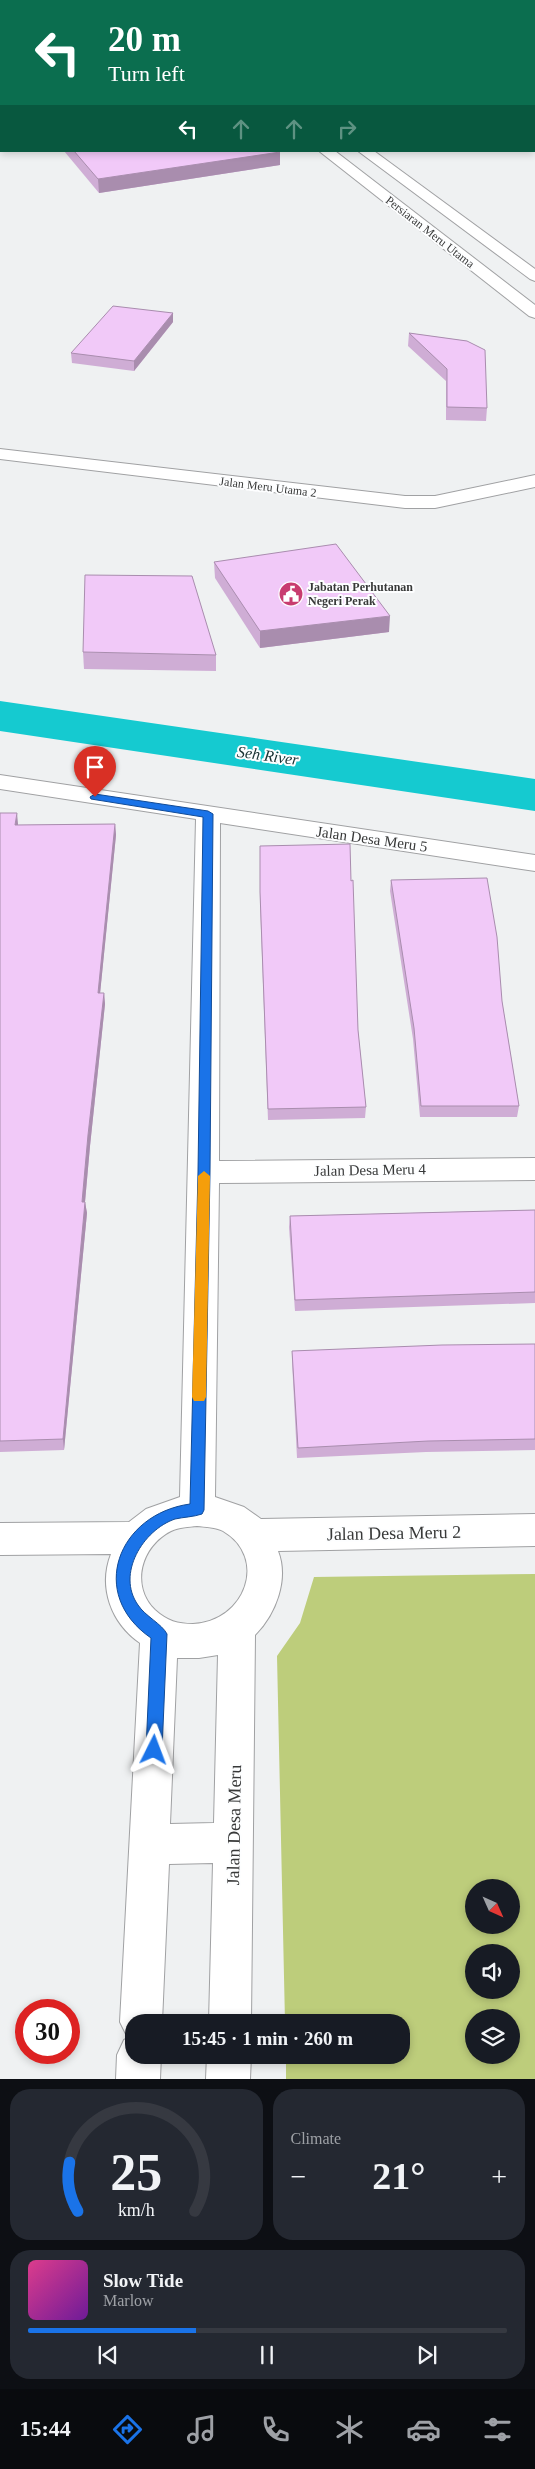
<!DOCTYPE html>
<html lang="en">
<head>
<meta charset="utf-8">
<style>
	:root { --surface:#171b24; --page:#242831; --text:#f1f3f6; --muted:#9ea1a6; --line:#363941; --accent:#1a73e8 }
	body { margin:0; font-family:"Times New Roman",serif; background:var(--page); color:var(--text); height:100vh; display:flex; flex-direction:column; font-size:19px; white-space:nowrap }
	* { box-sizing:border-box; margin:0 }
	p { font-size:16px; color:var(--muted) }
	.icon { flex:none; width:28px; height:28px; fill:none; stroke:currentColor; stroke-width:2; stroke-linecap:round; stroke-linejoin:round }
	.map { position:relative; height:2079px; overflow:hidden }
	.details { display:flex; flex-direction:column; gap:10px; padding:10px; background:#0d0f14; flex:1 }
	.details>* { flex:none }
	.banner { position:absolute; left:0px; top:0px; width:535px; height:152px; box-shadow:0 2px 8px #0003; background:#0b6e4f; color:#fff; overflow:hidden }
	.needle { width:32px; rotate:135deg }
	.tools { position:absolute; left:465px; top:1879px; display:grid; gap:10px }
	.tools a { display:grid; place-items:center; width:55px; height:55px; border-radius:50%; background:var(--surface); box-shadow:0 2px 8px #0003; font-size:25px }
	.speed { position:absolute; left:15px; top:1999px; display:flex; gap:10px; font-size:25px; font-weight:700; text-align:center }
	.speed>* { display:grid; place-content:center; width:65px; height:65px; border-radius:50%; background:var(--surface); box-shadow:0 2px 8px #0003; line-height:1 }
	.speed .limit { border:8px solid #d22; background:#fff; color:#111 }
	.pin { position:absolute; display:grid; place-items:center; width:42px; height:42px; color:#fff; margin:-51px -21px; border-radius:50% 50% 50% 0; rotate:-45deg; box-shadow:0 0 5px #0007 }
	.pin .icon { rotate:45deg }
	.me { position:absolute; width:55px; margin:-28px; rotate:3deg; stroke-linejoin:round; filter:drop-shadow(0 0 4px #0008) }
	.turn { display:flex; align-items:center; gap:18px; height:105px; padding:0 25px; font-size:22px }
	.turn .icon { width:65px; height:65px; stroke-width:2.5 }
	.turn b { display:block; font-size:35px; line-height:42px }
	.lanes { display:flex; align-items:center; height:48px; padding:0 25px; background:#0003; justify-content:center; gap:25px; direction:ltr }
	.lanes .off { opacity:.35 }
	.big { font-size:38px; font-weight:700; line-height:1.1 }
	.details .card { flex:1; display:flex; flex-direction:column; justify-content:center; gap:8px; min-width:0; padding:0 18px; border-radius:20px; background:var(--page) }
	.details .dial { align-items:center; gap:0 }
	.dial svg { height:130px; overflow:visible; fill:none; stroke:var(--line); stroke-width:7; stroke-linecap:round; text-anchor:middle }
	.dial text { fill:var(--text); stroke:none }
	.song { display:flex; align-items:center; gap:15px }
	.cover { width:60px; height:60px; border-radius:8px; background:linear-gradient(135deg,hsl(330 70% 55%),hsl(280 70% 35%)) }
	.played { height:5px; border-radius:2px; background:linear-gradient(90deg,var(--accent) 35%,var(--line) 35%) }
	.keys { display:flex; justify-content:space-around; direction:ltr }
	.heat { display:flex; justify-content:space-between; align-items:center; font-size:28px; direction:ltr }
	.details .tiles { flex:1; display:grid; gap:10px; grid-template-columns:1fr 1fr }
	.card:last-child { grid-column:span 2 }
	.trip { position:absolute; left:125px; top:2014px; width:285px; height:50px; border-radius:20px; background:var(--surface); box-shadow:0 2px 8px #0003; font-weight:700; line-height:50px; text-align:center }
	.dock { display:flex; height:80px; justify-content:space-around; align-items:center; background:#090b0e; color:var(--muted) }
	.dock .icon { width:35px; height:35px }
	.dock .selected { color:var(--accent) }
	.dock b { font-size:22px; color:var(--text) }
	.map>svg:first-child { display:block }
	.green { fill:#bdcd7b; fill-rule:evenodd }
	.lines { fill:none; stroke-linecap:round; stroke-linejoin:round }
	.river { fill:#15cad0; fill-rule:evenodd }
	.minor-casing { stroke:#a0a1a3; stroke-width:2 }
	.major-casing { stroke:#a0a1a3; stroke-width:2 }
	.minor { fill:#fff; fill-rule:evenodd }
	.major { fill:#fff; fill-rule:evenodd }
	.wall { fill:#cfadd5 }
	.shaded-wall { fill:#a98dae }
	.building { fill:#f1c9f8; stroke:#a98dae }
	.route { fill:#1a73e8; stroke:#114b97 }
	.slow { fill:#f59e0b }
	.labels { text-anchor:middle; stroke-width:4; stroke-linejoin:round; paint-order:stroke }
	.far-street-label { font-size:12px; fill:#383939; stroke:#fdfeff }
	.far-poi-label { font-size:12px; font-weight:bold; fill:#383939; stroke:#fdfeff; text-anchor:start }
	.street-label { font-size:15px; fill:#383939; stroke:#fdfeff }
	.water-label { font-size:16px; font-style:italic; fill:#183233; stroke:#fdfeff }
	.near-street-label { font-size:18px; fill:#383939; stroke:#fdfeff }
</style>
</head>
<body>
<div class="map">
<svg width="535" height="2079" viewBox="0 0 535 2079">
	<rect width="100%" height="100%" fill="#eff1f2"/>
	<g class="green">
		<polygon points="319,0 535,0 535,79 534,1"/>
		<path d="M 535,1574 L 535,2079 L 286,2079 L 286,2055 L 401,2055 L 401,2022 L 285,2022 L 277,1656 L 300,1623 L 314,1577 ZM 474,1888 L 511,1888 L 511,1925 L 474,1925 ZM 474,1952 L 511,1952 L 511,1990 L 474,1990 ZM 474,2018 L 511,2018 L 511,2055 L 474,2055 Z"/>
	</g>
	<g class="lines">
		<polygon class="river" points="0,701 535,779 535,811 0,731"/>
		<defs>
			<g id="minor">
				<rect x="0" y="96" width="1" height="8"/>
				<polygon points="0,449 405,496 435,496 535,475 535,487 435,508 405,508 0,459"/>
				<path d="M 0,775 L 535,855 L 535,871 L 220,823 L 219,1161 L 535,1158 L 535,1180 L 219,1183 L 215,1497 L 244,1507 L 261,1519 L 535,1514 L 535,1546 L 278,1551 C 289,1579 276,1614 255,1635 L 251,2022 L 209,2022 L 213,1863 L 169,1864 L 162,2022 L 134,2022 L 134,2055 L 161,2055 L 160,2079 L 116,2079 L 117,2055 L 124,2040 L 128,2038 L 120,2022 L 140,1643 C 111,1623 98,1587 111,1554 L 0,1555 L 0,1523 L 129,1522 L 146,1509 L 180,1497 L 196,819 L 0,789 ZM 197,1526 C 205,1527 216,1527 223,1531 C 269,1558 245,1622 193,1624 C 178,1624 167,1621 155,1610 C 130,1586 141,1546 171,1531 C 179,1527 189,1527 197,1526 ZM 218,1655 L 214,1823 L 170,1824 L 177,1658 L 199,1658 Z"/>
				<polygon points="207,2055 251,2055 250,2079 206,2079"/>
			</g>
			<g id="major">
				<polygon points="122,0 134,0 135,1 123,1"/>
				<polygon points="157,0 169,0 170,1 158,1"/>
				<polygon points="319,151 335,151 535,305 535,318 529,316"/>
				<polygon points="358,151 374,151 535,269 535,281 530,279"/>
			</g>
		</defs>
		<use href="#minor" class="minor-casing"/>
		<use href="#major" class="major-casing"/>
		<use href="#minor" class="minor"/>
		<use href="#major" class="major"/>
	</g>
	<g class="wall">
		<polygon points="64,151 279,151 280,165 99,193"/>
		<polygon points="173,313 173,322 134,371 72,363 71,353"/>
		<polygon points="409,333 467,341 487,408 486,421 446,420 446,381 408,346"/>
		<polygon points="214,562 389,632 260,648 215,578"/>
		<polygon points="83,652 216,655 216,671 84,669"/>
		<polygon points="0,813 18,824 18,825 115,824 116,835 100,993 104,993 105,1004 90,1146 85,1202 87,1213 64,1450 0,1452"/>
		<polygon points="260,846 351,881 358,1030 366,1107 365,1118 268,1120 260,903"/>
		<polygon points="391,880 502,1001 519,1106 517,1117 420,1117 413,1039 390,891"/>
		<polygon points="535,1210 535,1303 295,1311 289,1227 290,1216"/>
		<polygon points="535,1344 535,1450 426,1452 297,1458 292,1361 292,1351"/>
	</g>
	<g class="shaded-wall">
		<polygon points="1,36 1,48 0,49 0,37"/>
		<polygon points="280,152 280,165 99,193 98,179"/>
		<polygon points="173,313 173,322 134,371 134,361"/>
		<polygon points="390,616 389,632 260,648 260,631"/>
		<polygon points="17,813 18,824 16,836 15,825"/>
		<polygon points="115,824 116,835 99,1004 98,993"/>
		<polygon points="104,993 105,1004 90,1146 84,1213 82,1202 88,1135"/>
		<polygon points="85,1202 87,1213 64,1450 63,1439"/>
	</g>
	<g class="building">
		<polygon points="0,25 1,25 1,36 0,37"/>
		<polygon points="74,151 279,151 280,152 98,179"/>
		<polygon points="113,306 173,313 134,361 71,353"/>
		<polygon points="409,333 467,341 485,350 487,408 447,407 447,369"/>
		<polygon points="336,544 390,616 260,631 214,562"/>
		<polygon points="85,575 192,576 216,655 83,652"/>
		<polygon points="0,813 17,813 15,825 115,824 98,993 104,993 88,1135 82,1202 85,1202 63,1439 0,1441"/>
		<polygon points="350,844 351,881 353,880 358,1030 366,1107 268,1109 260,892 260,846"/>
		<polygon points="487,878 497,937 502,1001 519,1106 421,1106 414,1028 391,880"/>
		<polygon points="535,1210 535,1292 295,1300 290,1216"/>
		<polygon points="535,1344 535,1439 428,1441 298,1448 292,1351 442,1345"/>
	</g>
	<path class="route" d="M 95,794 L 208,811 L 213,814 L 210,1172 L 204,1510 L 202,1514 C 193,1517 184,1517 175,1519 C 143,1530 116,1574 138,1605 C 145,1616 162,1624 167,1634 L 162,1750 L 160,1755 L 154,1758 L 148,1755 L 146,1750 L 151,1638 C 87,1594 118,1514 190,1504 L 198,1172 L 203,817 L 91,799 L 90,797 Z"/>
	<polygon class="slow" points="204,1171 210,1176 206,1397 204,1401 194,1401 192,1397 198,1176"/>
	<defs>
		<symbol id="civic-disc" viewBox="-11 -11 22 22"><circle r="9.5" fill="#c83c6f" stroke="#fdfeff"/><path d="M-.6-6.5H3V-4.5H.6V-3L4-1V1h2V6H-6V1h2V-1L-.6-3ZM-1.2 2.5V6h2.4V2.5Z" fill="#fff"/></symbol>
	</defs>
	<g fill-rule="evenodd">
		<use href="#civic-disc" x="277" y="580" width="28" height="28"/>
	</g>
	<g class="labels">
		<g class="far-street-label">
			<text transform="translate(430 232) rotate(38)" y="4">Persiaran Meru Utama</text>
			<text transform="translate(268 487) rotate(7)" y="4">Jalan Meru Utama 2</text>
		</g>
		<g class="far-poi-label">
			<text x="308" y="591">Jabatan Perhutanan<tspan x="308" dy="14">Negeri Perak</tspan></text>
		</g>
		<g class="street-label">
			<text transform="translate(372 839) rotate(8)" y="5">Jalan Desa Meru 5</text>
			<text transform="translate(370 1170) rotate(-1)" y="5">Jalan Desa Meru 4</text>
		</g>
		<g class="water-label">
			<text transform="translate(268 755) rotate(8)" y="6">Seh River</text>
		</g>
		<g class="near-street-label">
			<text transform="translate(394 1533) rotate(-1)" y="6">Jalan Desa Meru 2</text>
			<text transform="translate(234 1825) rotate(-89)" y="6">Jalan Desa Meru</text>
		</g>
	</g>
</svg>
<div class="tools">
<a><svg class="needle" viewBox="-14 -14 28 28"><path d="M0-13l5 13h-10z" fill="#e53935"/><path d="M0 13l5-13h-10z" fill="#9ea1a6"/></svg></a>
<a><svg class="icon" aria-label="sound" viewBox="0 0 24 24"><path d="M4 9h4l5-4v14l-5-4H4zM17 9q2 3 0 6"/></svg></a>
<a><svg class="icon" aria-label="layers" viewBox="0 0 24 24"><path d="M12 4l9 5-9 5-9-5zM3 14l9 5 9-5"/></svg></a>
</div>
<div class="speed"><div class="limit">30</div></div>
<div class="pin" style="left:95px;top:797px;background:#d93025"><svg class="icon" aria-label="arrive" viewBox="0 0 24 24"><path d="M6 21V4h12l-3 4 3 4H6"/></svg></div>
<svg class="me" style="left:154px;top:1750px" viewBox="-20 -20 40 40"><path d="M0-17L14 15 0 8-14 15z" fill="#1a73e8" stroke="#fff" stroke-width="4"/></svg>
<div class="trip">15:45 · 1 min · 260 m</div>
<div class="banner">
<div class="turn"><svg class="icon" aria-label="left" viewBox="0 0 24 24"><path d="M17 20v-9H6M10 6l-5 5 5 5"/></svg><div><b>20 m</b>Turn left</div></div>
<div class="lanes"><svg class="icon" aria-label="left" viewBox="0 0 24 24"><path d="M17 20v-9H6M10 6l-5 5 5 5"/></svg><svg class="icon off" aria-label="ahead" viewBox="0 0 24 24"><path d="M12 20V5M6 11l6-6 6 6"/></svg><svg class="icon off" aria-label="ahead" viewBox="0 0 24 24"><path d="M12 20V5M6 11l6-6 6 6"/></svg><svg class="icon off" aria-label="right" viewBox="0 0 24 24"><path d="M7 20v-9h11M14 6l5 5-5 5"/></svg></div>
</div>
</div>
<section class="details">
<div class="tiles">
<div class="card dial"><svg viewBox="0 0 100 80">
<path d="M14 69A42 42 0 1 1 86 69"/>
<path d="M14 69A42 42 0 0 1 9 39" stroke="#1a73e8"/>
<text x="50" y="56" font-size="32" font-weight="700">25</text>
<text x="50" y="72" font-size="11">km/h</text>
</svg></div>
<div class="card"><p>Climate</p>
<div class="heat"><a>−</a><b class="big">21°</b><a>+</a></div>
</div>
<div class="card">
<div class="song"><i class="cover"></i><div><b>Slow Tide</b><p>Marlow</p></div></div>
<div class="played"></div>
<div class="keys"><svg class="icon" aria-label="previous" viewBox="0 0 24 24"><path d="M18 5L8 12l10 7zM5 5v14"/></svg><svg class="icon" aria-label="pause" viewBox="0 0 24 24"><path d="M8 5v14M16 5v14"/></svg><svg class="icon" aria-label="next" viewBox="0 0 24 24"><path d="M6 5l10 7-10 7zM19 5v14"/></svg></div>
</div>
</div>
</section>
<nav class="dock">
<b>15:44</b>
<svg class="icon selected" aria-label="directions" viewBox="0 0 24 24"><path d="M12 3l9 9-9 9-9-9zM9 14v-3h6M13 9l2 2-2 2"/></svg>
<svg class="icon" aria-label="music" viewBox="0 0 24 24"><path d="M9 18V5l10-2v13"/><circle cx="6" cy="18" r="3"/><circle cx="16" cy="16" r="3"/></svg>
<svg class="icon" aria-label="phone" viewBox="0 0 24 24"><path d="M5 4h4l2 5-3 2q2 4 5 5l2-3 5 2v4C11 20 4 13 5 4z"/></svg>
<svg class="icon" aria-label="climate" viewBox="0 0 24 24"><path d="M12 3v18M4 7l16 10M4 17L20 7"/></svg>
<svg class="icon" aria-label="car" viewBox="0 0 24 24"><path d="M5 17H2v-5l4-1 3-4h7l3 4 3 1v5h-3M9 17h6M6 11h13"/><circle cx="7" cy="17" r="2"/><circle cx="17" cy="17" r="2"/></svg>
<svg class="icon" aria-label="filters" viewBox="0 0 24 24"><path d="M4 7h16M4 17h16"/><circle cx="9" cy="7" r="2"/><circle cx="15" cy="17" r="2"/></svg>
</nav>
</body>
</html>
